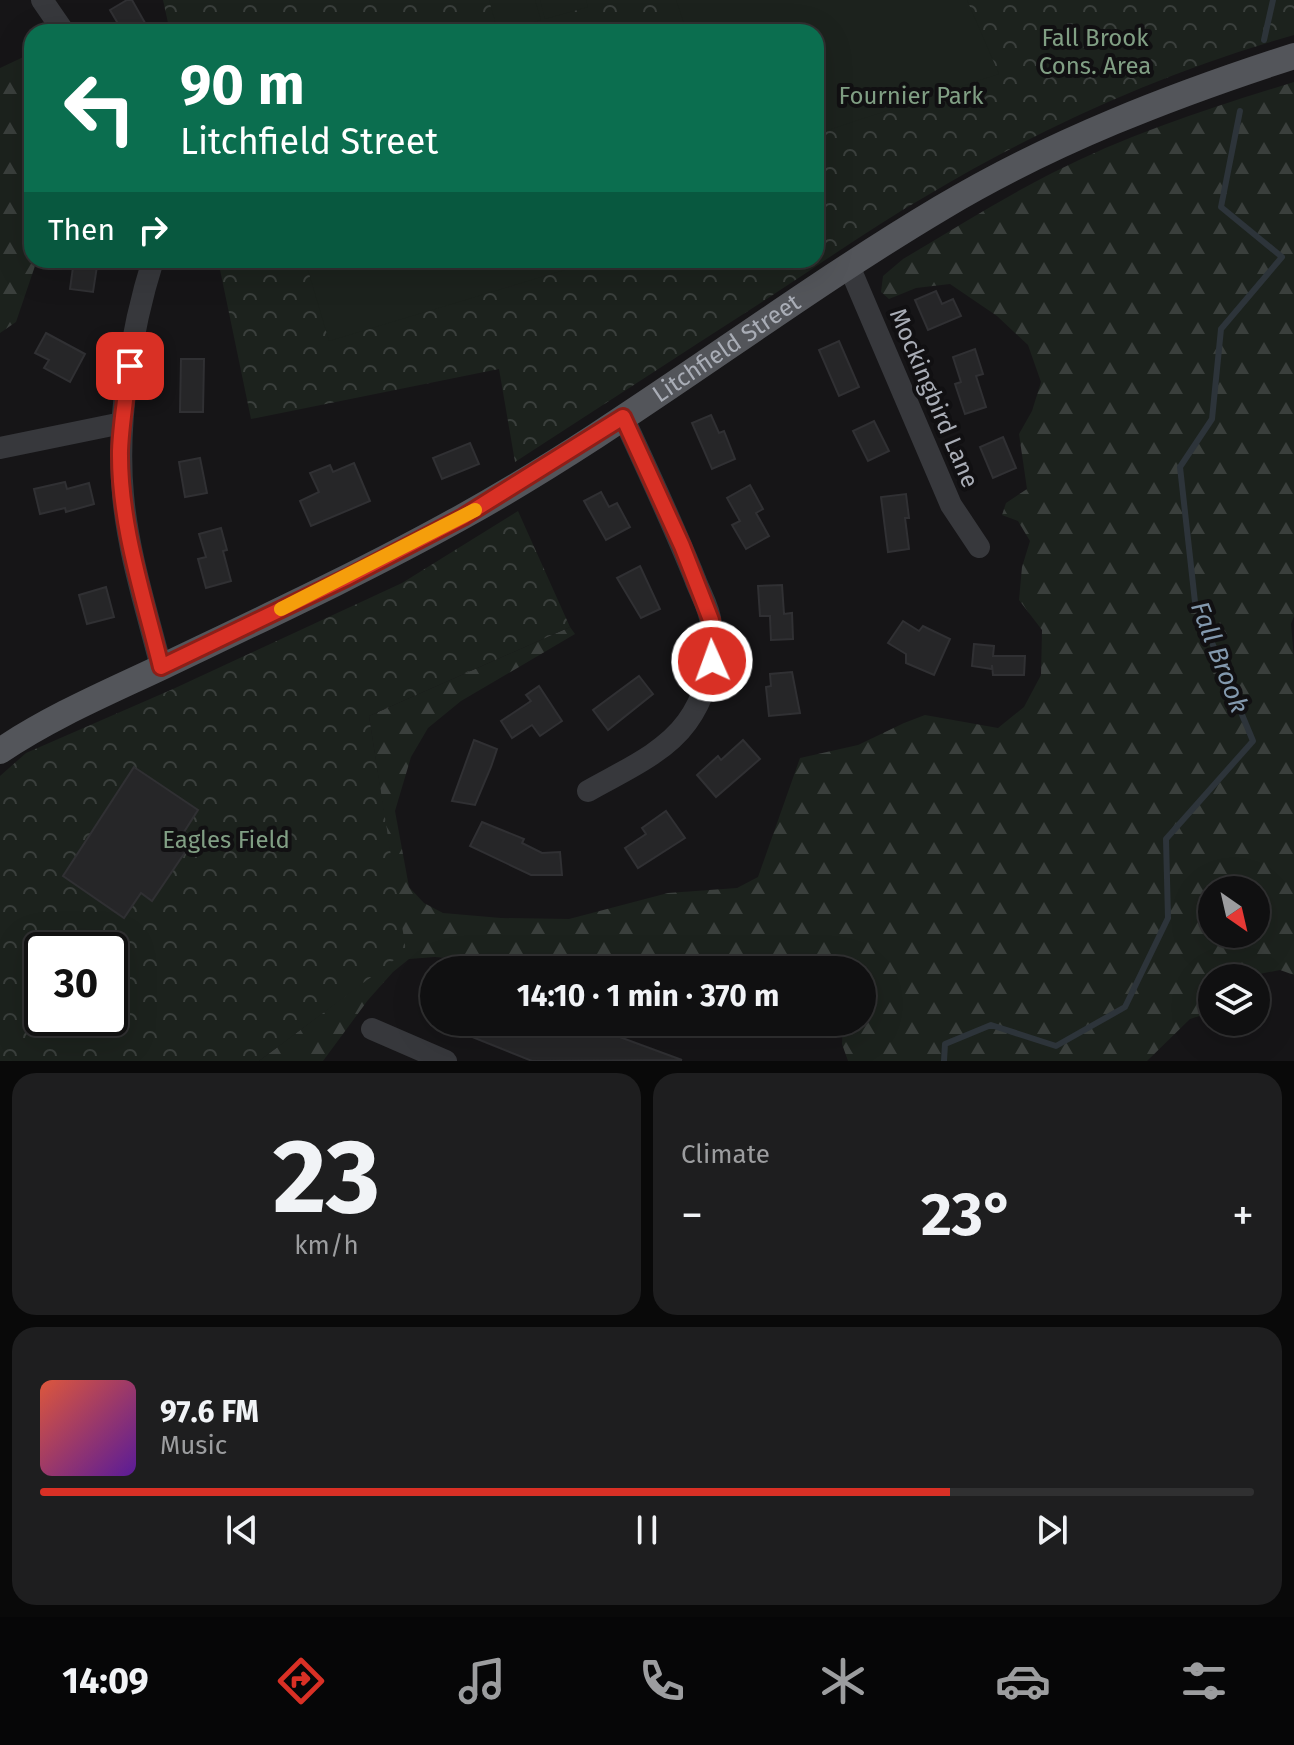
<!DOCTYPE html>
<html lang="en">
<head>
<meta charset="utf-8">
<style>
	:root { --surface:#101011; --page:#1e1e1f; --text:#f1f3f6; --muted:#9c9d9f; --line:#303031; --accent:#d93025 }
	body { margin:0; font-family:"Fira Sans",sans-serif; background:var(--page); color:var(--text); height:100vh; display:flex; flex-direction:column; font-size:30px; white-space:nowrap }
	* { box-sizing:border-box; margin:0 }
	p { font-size:26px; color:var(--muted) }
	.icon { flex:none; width:44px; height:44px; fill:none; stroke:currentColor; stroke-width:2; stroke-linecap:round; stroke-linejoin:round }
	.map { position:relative; height:1061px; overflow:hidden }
	.side { display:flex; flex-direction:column; gap:12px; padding:12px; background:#090909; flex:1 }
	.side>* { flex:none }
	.banner { position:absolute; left:24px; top:24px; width:800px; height:244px; border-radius:24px; box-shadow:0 8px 32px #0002,0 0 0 2px var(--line); background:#0b6e4f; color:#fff; overflow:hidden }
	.needle { width:52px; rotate:146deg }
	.fabs { position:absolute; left:1198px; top:876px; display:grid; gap:16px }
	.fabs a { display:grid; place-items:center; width:72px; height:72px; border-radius:50%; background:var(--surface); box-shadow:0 8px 32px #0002,0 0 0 2px var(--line); font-size:40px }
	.speed { position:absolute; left:24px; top:932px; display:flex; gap:16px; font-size:40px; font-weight:700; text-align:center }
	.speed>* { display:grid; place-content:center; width:104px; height:104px; border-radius:50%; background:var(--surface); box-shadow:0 8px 32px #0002,0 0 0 2px var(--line); line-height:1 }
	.speed .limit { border:4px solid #111; border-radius:12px; background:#fff; color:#111 }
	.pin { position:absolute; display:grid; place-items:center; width:68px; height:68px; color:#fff; margin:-34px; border-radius:16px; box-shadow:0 4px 12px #0006 }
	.me { position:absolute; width:88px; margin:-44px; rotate:358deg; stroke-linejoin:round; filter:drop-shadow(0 0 6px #0008) }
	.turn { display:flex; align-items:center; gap:28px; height:168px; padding:0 24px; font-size:36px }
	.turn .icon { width:104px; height:104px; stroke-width:2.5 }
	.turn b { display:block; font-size:56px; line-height:68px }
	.then { display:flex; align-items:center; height:76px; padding:0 24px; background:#0003; gap:16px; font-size:30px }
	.big { font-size:60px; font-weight:700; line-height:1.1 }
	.side .card { flex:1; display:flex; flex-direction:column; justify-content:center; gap:12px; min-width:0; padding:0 28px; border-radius:24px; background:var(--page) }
	.side .dial { align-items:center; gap:0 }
	.dial b { font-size:104px; line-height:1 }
	.song { display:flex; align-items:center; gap:24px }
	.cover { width:96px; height:96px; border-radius:12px; background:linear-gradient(135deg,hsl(10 70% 55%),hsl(270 70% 35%)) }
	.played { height:8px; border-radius:4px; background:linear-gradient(90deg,var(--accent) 75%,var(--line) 75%) }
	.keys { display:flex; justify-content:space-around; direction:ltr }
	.heat { display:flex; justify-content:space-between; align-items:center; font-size:44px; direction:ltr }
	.side .tiles { flex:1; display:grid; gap:12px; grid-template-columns:1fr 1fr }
	.card:last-child { grid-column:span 2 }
	.trip { position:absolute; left:420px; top:956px; width:456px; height:80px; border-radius:40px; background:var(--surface); box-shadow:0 8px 32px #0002,0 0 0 2px var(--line); font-weight:700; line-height:80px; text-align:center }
	.dock { display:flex; height:128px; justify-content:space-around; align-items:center; background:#060607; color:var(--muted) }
	.dock .icon { width:56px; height:56px }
	.dock .selected { color:var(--accent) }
	.dock b { font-size:36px; color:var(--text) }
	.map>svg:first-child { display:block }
	.forest { fill:url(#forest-firs); fill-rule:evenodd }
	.park { fill:url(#park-crowns); fill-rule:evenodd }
	.garden { fill:#1c221d }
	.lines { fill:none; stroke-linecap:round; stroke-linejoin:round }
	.stream { stroke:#2d343a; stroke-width:6 }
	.building { fill:#262628; stroke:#303033; stroke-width:2 }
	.minor { stroke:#37383c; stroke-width:22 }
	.major { stroke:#53555a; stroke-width:26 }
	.route-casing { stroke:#8d1f18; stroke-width:20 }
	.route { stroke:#d93025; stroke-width:14 }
	.slow { stroke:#f59e0b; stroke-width:14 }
	.labels { text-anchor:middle; stroke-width:8; stroke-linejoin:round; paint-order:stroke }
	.park-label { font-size:24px; fill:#819f84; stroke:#111012 }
	.street-label { font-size:24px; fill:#a9adb6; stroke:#111012 }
	.water-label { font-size:26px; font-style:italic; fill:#8399ae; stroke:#111012 }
</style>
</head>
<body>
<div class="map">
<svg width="1294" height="1061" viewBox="0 0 1294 1061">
	<defs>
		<pattern id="forest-firs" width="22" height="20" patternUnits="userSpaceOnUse" patternTransform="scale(2)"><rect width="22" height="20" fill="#1c221d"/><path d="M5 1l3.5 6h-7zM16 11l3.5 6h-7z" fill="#3a3f3c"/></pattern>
		<pattern id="park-crowns" width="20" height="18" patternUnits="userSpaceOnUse" patternTransform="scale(2)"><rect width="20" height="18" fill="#1c221d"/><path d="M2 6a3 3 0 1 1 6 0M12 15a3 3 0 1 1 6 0" fill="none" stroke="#3a3f3c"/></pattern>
	</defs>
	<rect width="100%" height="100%" fill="#161517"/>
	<g class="forest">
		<polygon points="32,53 32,96 28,105 32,113 32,260 37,260 16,322 0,333 0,68"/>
		<path d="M 1294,82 L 1294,616 L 1291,624 L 1294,659 L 1294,975 L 1280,970 L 1259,974 L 1256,981 L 1256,978 L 1212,978 L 1212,1012 L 1190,1019 L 1147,1061 L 848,1061 L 842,1044 L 843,1022 L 862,1022 L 862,970 L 576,970 L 435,957 L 409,959 L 393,972 L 368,1000 L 323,1061 L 259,1061 L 405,951 L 369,716 L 570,627 L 575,634 L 461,701 L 428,728 L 411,757 L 395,811 L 409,887 L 424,903 L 443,913 L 501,918 L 569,919 L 668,893 L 737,888 L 758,877 L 800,758 L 858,745 L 904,723 L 925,715 L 998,728 L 1024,707 L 1041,675 L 1042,630 L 1019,600 L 1022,567 L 1030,541 L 1018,521 L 1002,515 L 1006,503 L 1027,489 L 1019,434 L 1032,411 L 1041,382 L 1028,345 L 997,316 L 950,284 L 916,288 L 889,299 L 881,292 L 883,276 L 903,259 C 952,230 1001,199 1052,173 C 1129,134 1212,107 1294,82 ZM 1212,890 L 1256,890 L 1256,934 L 1212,934 Z"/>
	</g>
	<g class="park">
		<path d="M 163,0 L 1294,0 L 1294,35 C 1166,71 1042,127 928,195 C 872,227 819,265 765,300 C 681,354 598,408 515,462 L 499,369 L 251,419 L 218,260 L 816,260 L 816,32 L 170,32 Z"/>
		<path d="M 518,511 L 570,627 L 369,716 L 406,951 L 259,1061 L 0,1061 L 0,776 L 26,753 L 173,689 L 402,583 ZM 42,950 L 110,950 L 110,1018 L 42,1018 Z"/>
	</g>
	<g class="garden">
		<polygon points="489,0 535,0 541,20 498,32"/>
		<polygon points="540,0 586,0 588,7 545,19"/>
		<polygon points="676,0 967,0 999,74 816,134 816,32 687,32"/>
		<polygon points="305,260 598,260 329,341"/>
	</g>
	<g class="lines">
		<g class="stream">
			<polyline points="1264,40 1273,0"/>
			<polyline points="944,1061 945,1044 991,1025 1056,1046 1125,1007 1168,918 1166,839 1253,741 1195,602 1180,467 1212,419 1221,329 1282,257 1221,207 1240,111"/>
		</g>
	</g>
	<g class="building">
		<polygon points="127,0 132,0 145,23 130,32 123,32 110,10"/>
		<polygon points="74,260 98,260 93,292 70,289"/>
		<polygon points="936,291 942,304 953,299 961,316 928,330 915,300"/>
		<polygon points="46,333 85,354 70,382 44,368 49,360 35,353"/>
		<polygon points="839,341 859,387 839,396 819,350"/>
		<polygon points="975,349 983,374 976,376 986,407 965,414 955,384 961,382 953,357"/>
		<polygon points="181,359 204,359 203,412 180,412"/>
		<polygon points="711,415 719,433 724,431 735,459 712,469 692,423"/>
		<polygon points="874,421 889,451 868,461 853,431"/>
		<polygon points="1003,437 1016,468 993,478 980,447"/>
		<polygon points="470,443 479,464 442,479 433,458"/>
		<polygon points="200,458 207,493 185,497 179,462"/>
		<polygon points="354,463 370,501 311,526 300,501 319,492 310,473 330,465 333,472"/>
		<polygon points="65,482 67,489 89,483 94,504 66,512 65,508 40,514 34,489"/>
		<polygon points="750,485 763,509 756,513 769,536 746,549 732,525 740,521 727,498"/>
		<polygon points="601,492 609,507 617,503 630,527 606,540 584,501"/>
		<polygon points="906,494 909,518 905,518 909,549 888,552 881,497"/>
		<polygon points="221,528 227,550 223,551 231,581 206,588 198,559 206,557 199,534"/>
		<polygon points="640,566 660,609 641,618 617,578"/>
		<polygon points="782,585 784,614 792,613 793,639 771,640 770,616 760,616 758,586"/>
		<polygon points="106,587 114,617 87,624 79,595"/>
		<polygon points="903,621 919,631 923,626 950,639 934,675 906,663 906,654 888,643"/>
		<polygon points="974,644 994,646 993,656 1025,656 1024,675 993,675 992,665 992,669 972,666"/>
		<polygon points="792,672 800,713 769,716 766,687 771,686 770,674"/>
		<polygon points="639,676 653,694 608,730 593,710"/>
		<polygon points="539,686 562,721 540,736 532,725 512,738 501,721 531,701 526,695"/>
		<polygon points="474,740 497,749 491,767 475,805 452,801"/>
		<polygon points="743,740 760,759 716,797 697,775 718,756 721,760"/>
		<polygon points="134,767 198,810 184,832 194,839 152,901 141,893 124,918 63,876"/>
		<polygon points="666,811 685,838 638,868 625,848 646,834 642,828"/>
		<polygon points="482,822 524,839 522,843 542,853 560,852 562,875 531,875 470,846"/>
		<polygon points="435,1022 579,1022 682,1060 532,1061"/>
	</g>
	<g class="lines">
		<g class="minor">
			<polyline points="42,0 64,32"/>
			<path d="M 153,260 C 131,330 116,422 123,495 C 128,553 147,611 161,667"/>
			<polyline points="849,266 951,505 979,547"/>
			<polyline points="0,448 122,423"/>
			<path d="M 588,791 C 621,772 664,754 687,722 C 708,693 714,659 711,624 C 710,609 700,593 695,579 C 673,524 648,471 623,417"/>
			<polyline points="372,1029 446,1061"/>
		</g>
		<path class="major" id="s1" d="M 0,751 C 52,716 107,693 164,666 C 264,618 365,571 462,517 C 628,425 778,305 941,208 C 1051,142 1173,95 1294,56"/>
	</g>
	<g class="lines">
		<defs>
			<path id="route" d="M 130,366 C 126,394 121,423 120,451 C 119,524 144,597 161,667 L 346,578 L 463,517 L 623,417 L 682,546 L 711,620 L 712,661"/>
		</defs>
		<use href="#route" class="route-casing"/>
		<use href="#route" class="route"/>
		<polyline class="slow" points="281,609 475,510"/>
	</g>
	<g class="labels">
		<g class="park-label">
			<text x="1095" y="46">Fall Brook<tspan x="1095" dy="28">Cons. Area</tspan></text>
			<text x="911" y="104">Fournier Park</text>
			<text x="226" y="848">Eagles Field</text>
		</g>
		<g class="street-label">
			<text dy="8" stroke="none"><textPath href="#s1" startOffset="832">Litchfield Street</textPath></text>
			<text transform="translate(934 398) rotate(67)" y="8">Mockingbird Lane</text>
		</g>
		<g class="water-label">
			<text transform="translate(1220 657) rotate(69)" y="9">Fall Brook</text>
		</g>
	</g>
</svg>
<div class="fabs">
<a><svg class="needle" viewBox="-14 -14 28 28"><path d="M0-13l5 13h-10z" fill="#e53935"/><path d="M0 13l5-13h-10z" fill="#9c9d9f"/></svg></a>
<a><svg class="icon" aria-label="layers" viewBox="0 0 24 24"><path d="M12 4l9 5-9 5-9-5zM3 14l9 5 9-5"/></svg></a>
</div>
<div class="speed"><div class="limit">30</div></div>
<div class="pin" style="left:130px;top:366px;background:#d93025"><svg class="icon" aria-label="arrive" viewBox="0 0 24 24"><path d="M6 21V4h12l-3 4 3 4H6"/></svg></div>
<svg class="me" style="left:712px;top:661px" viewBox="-20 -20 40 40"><circle r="17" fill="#d93025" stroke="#fff" stroke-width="3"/><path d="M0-11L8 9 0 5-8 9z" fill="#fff"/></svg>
<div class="trip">14:10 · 1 min · 370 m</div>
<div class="banner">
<div class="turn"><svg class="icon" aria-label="left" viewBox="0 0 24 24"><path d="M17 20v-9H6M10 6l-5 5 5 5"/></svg><div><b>90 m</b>Litchfield Street</div></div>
<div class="then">Then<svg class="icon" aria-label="right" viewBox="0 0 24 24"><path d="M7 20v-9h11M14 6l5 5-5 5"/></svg></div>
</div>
</div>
<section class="side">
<div class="tiles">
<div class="card dial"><b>23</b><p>km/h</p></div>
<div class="card"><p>Climate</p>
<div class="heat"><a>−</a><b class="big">23°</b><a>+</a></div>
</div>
<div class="card">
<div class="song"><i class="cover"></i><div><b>97.6 FM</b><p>Music</p></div></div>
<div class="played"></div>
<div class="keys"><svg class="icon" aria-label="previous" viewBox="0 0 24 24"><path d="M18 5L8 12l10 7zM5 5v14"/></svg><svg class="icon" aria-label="pause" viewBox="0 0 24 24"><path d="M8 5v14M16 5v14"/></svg><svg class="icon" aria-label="next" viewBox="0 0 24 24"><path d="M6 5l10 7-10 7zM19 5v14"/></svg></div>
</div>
</div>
</section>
<nav class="dock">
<b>14:09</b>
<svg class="icon selected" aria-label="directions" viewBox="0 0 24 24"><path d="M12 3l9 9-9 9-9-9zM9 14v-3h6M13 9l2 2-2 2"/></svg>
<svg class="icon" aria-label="music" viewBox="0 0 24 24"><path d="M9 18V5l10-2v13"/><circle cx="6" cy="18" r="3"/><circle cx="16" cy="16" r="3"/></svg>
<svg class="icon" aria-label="phone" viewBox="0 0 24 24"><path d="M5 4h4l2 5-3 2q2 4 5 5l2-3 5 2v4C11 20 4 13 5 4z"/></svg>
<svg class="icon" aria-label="climate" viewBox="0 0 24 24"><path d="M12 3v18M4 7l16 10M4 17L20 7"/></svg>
<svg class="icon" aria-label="car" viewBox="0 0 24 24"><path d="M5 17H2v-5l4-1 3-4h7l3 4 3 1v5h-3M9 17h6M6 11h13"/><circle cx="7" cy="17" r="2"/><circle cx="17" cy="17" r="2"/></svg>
<svg class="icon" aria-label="filters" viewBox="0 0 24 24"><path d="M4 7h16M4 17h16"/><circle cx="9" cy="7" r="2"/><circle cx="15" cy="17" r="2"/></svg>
</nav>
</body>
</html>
